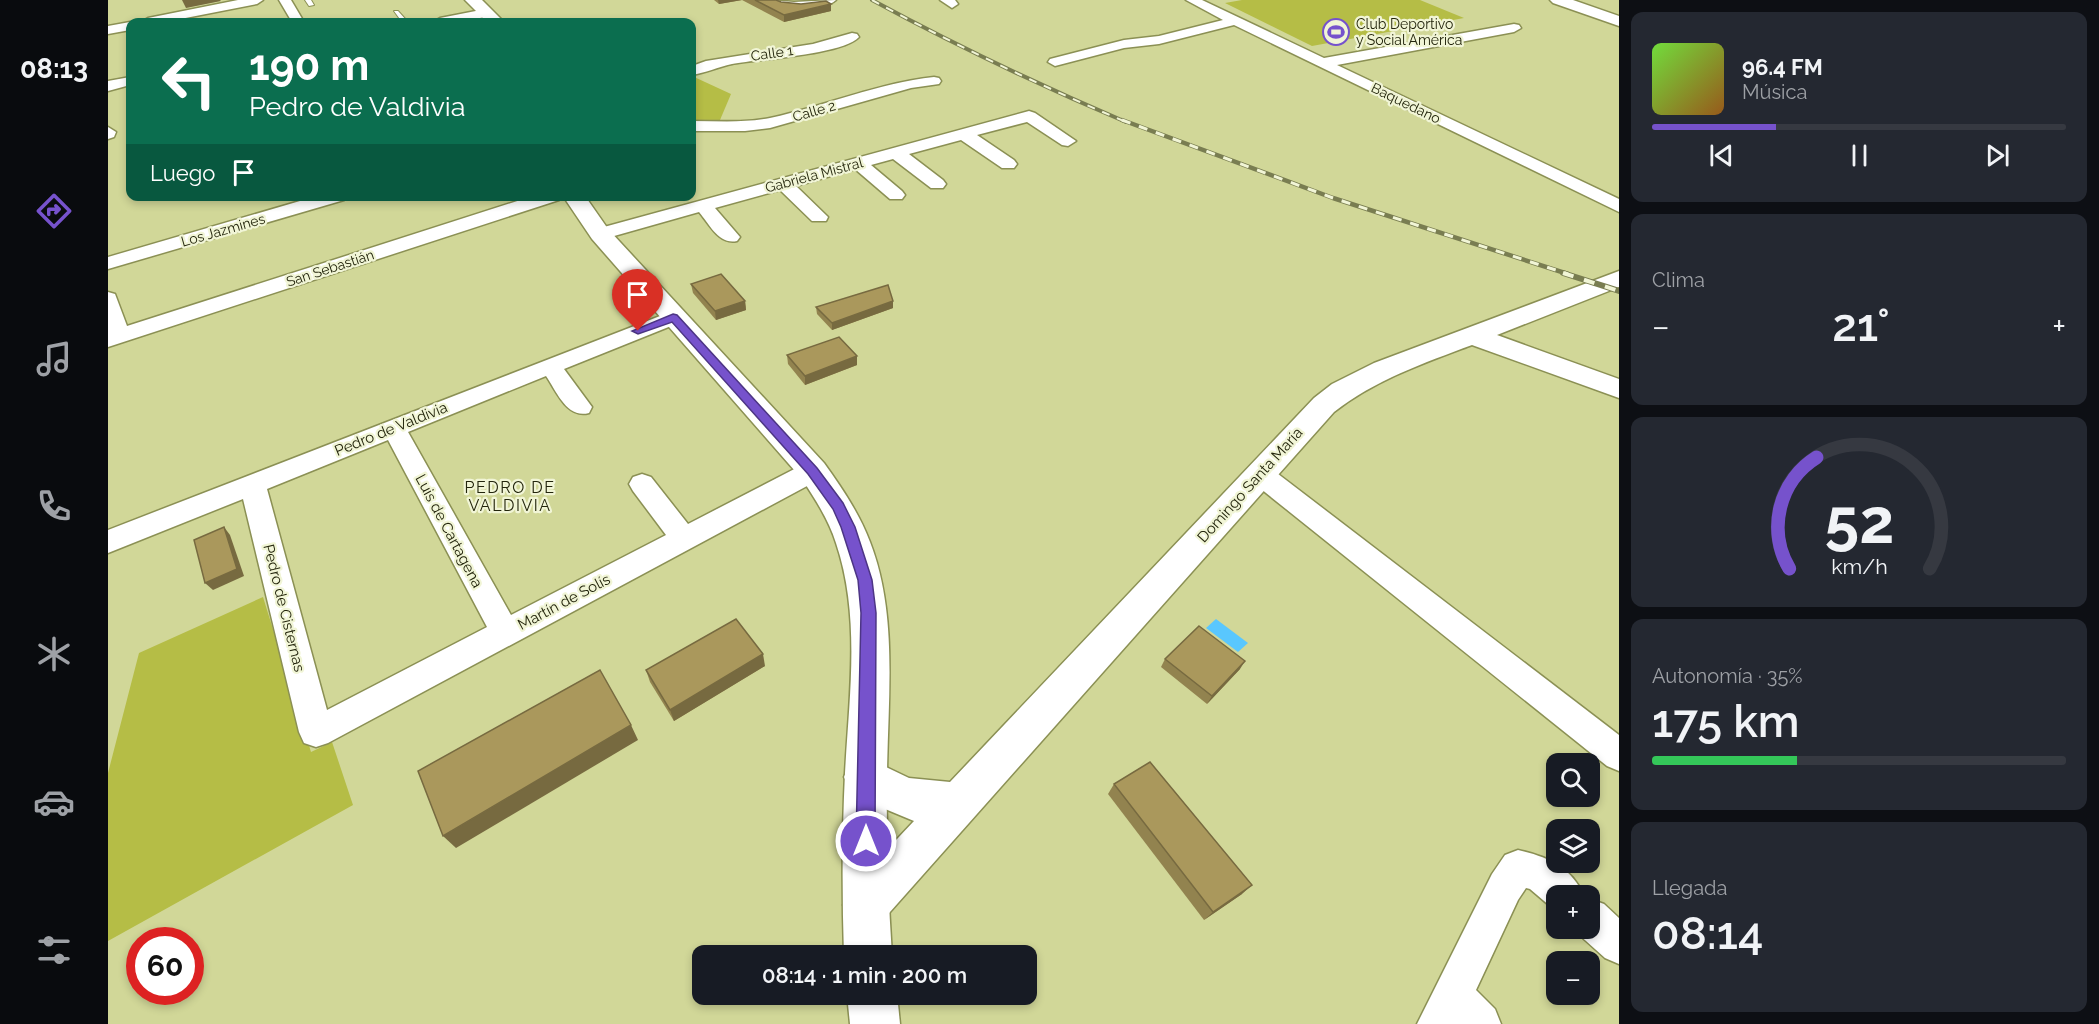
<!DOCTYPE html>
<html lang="es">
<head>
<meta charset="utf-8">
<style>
	:root { --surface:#171b24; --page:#242831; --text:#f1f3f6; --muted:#9ea1a6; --line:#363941; --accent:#7652cc }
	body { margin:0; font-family:Raleway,sans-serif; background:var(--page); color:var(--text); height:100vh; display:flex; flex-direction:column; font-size:22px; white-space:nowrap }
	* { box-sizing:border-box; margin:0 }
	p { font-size:20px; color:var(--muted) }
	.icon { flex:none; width:33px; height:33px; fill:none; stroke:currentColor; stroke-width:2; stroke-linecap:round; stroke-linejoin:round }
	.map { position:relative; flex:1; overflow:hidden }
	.panel { display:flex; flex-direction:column; gap:12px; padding:12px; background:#0d0f14; width:480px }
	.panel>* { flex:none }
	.banner { position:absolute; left:18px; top:18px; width:570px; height:183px; border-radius:12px; box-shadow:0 3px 9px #0003; background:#0b6e4f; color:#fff; overflow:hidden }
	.buttons { position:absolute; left:1438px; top:753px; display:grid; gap:12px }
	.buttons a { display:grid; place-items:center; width:54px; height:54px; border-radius:12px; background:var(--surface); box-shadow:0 3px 9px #0003; font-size:30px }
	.speed { position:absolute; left:18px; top:927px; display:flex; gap:12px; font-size:30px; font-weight:700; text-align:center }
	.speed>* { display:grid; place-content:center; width:78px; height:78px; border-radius:50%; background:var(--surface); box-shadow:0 3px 9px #0003; line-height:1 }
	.speed .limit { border:9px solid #d22; background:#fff; color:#111 }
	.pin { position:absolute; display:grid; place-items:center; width:51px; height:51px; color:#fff; margin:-62px -26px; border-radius:50% 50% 50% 0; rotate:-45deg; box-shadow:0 0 6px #0007 }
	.pin .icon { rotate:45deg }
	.me { position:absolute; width:66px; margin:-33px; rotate:0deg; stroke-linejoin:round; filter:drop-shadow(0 0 4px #0008) }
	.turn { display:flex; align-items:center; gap:21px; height:126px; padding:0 24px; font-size:27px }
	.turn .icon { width:78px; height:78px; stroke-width:2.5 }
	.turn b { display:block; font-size:42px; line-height:51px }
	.then { display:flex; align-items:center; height:57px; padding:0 24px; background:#0003; gap:12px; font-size:22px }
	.big { font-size:45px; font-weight:600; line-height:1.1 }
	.panel .tile { flex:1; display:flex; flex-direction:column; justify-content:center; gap:9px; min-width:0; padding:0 21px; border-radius:12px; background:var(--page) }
	.panel .dial { align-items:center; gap:0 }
	.dial svg { height:156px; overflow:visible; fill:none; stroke:var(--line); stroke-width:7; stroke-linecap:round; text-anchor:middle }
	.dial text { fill:var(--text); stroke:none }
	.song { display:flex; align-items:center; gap:18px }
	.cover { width:72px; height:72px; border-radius:9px; background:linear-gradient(135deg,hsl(100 70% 55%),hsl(30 70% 35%)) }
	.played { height:6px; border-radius:3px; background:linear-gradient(90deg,var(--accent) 30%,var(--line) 30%) }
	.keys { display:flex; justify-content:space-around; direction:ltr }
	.heat { display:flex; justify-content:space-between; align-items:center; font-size:33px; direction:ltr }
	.charge { height:9px; border-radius:4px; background:linear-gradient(90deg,#34c759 35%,var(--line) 0) }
	.trip { position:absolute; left:584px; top:945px; width:345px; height:60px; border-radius:12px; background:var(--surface); box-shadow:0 3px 9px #0003; font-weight:600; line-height:60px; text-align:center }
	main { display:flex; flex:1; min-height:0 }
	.dock { display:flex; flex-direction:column; width:108px; justify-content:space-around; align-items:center; background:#090b0e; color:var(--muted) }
	.dock .icon { width:42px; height:42px }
	.dock .current { color:var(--accent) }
	.dock b { font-size:27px; color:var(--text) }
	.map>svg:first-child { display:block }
	.green { fill:#b5bd46 }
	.water { fill:#59c7fe }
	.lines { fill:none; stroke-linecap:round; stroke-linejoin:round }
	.service-casing { stroke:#8b9054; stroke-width:2 }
	.minor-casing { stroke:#8b9054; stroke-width:3 }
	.tertiary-casing { stroke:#8b9054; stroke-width:3 }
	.primary-casing { stroke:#8b9054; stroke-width:3 }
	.service { fill:#fff; fill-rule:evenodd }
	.minor { fill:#fff; fill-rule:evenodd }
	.tertiary { fill:#fff; fill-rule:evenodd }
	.primary { fill:#fff; fill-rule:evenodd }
	.rail-far2-casing { stroke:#797d51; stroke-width:4 }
	.rail-far1-casing { stroke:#797d51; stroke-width:4.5 }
	.rail-casing { stroke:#797d51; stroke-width:6 }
	.rail-far2 { stroke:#f1f5d6; stroke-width:2; stroke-dasharray:8; stroke-linecap:butt }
	.rail-far1 { stroke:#f1f5d6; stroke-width:3; stroke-dasharray:9; stroke-linecap:butt }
	.rail { stroke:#f1f5d6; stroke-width:4; stroke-dasharray:11; stroke-linecap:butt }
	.wall { fill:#92834f }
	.shaded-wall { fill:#776a40 }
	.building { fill:#aa985c; stroke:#776a40; stroke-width:1.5 }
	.route { fill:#7652cc; stroke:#4d3585; stroke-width:1.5 }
	.labels { text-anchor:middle; stroke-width:4.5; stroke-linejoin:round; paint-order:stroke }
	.far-poi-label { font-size:14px; fill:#23250c; stroke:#f1f5d6; text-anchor:start }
	.far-street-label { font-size:14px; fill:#23250c; stroke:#f1f5d6 }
	.street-label { font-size:15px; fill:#23250c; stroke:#f1f5d6 }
	.neighbourhood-label { font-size:16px; letter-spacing:1.5px; fill:#23250c; stroke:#f1f5d6 }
</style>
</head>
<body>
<main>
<nav class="dock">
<b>08:13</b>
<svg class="icon current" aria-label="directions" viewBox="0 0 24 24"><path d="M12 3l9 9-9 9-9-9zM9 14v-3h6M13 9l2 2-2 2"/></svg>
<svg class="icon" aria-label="music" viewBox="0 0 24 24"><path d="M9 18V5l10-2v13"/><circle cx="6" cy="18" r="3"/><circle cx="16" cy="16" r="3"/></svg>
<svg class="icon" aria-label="phone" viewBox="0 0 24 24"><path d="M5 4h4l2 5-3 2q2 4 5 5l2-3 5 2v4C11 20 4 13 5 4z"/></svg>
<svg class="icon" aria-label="climate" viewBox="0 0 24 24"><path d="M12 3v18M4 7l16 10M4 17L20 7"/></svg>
<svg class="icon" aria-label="car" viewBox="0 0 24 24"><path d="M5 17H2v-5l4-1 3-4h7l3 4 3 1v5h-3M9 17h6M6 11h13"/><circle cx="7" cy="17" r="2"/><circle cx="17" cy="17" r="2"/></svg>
<svg class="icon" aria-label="filters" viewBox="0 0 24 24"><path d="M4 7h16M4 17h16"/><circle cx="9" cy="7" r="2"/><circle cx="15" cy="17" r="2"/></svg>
</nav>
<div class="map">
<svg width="1511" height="1024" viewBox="0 0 1511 1024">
	<rect width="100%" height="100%" fill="#d1d798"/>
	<g class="green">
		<polygon points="1134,0 1312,0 1356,18 1204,46 1117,3"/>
		<polygon points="584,76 623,94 612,120 584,120"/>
		<polygon points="155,597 203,752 224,742 245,805 0,941 0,773 31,653"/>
	</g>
	<polygon class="water" points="1108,619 1140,643 1130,652 1098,628"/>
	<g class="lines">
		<defs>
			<g id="service">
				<polygon points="197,0 203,0 206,5 201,6"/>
				<polygon points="286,11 290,11 300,22 294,22"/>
			</g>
			<g id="minor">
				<polygon points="130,0 155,0 149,4 57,22 33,22 40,18"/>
				<polygon points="171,0 183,0 196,22 184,22"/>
				<path d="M 659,0 L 686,2 L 728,0 C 715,12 672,13 659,0 Z"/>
				<polygon points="832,0 847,0 850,4 844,8"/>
				<polygon points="1078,0 1094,0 1216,58 1406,24 1411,25 1413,28 1406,32 1229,65 1511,199 1511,212 1126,25 1051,44 1016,48 947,66 940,62 942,59 1016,40 1051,36 1115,20"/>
				<polygon points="378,9 383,10 385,13 383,16 350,22 325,22 332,18"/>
				<polygon points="22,22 24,22 22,30 0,34 0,26"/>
				<path d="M 744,33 L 749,34 L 751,37 C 734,55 651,59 624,64 C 610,67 597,73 584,75 L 584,66 L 598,61 L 705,44 Z"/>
				<polygon points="22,77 22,85 0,91 0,81"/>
				<path d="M 826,77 L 831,78 L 833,81 L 831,84 L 803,88 L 662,128 L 637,131 L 584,131 L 584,121 C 610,121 637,123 662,118 C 717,106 770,83 826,77 Z"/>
				<path d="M 921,111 L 927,113 L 968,141 L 960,146 L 954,145 L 919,122 L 869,135 L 906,160 L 909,164 L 906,168 L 894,168 L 853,140 L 801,154 L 835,180 L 838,184 L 835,188 L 823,188 L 785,159 L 763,165 L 794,191 L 797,195 L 794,199 L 782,199 L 747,169 L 688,186 L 720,217 L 718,221 L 704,221 L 672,190 L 607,208 L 632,237 L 629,241 C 611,245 602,225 591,212 L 492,240 L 485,238 L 482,234 L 485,230 Z"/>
				<polygon points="0,127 8,132 6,137 0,139"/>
				<polygon points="209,196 239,196 236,200 0,269 0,257"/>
				<polygon points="425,196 454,196 451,200 0,347 0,292 7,294 19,326"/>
				<path d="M 565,311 L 573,312 L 576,317 L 573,322 L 456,369 L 484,407 L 481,413 C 459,419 449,392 438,376 L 300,432 L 403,615 L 558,535 L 525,491 L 521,484 L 525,477 L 534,474 L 543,477 L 580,524 L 696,464 L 705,462 L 714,464 L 718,471 L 714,478 L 220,743 L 208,747 L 196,743 L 191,732 L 135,499 L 0,553 L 0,530 ZM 280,440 L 379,627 L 219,710 L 159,489 Z"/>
				<polygon points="1152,465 1161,467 1511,735 1511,771 1499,766 1143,481 1139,474 1143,467"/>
				<path d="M 1410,850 C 1438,856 1464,867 1476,896 L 1449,896 L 1449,912 L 1422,889 L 1418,888 L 1410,900 L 1368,990 L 1387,1009 L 1393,1024 L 1309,1024 L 1384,874 L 1397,855 Z"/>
				<polygon points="1482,899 1496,904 1511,918 1511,964 1497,958 1468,932 1467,928 1482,928"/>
			</g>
			<g id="tertiary">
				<polygon points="1442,0 1465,0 1511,16 1511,26 1445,3"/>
				<path d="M 1511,271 L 1511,287 L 1389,335 L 1511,379 L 1511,398 L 1364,345 C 1316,363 1267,380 1226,412 L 774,921 L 758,928 L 742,921 L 735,905 L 742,889 L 806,821 L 753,799 L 742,791 L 736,777 L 742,763 L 757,757 L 801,778 L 842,782 L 1206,398 L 1224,384 L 1266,363 Z"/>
			</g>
			<g id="primary">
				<polygon points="357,0 374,0 396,22 379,22"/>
				<path d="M 455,196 L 477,196 L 500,229 L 716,463 C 734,488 751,513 762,542 C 790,614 780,697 779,773 C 778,834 780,895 784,956 L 736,956 C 734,895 734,834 737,773 C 741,697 753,617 728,543 C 721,520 707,499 694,479 L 484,239 Z"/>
				<polygon points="739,994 789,994 792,1024 742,1024"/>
			</g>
		</defs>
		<use href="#service" class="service-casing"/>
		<use href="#minor" class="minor-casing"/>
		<use href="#tertiary" class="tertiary-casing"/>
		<use href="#primary" class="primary-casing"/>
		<use href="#service" class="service"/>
		<use href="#minor" class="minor"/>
		<use href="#tertiary" class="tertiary"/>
		<use href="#primary" class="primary"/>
		<defs>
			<path id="rail-far2" d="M 764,0 C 847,45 931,85 1018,122"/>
			<polyline id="rail-far1" points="1014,120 1225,198 1460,274"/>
			<polyline id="rail" points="1455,273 1511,291"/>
		</defs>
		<use href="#rail-far2" class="rail-far2-casing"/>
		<use href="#rail-far1" class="rail-far1-casing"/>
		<use href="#rail" class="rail-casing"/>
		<use href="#rail-far2" class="rail-far2"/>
		<use href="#rail-far1" class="rail-far1"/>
		<use href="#rail" class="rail"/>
	</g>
	<g class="wall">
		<polygon points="606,0 668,0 673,2 723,11 676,22 634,0 611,4"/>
		<polygon points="583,284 637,301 638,310 608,320 585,293"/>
		<polygon points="708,307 785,308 724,330 709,314"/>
		<polygon points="679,355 749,365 697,385 680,364"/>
		<polygon points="1057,659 1132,669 1099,704 1053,667"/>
		<polygon points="657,666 566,721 542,682 538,670"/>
		<polygon points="1006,784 1134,894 1096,920 1000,794"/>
	</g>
	<g class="shaded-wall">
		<polygon points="74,0 112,0 113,1 78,8"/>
		<polygon points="610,0 634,0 611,4"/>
		<polygon points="723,4 723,11 676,22 676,15"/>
		<polygon points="637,301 638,310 608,320 607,311"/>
		<polygon points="785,301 785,308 724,330 724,323"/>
		<polygon points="749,356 749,365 697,385 697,376"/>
		<polygon points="116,527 122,535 136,576 105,590 97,583"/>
		<polygon points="655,654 657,666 566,721 562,710"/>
		<polygon points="1137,661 1132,669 1099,704 1104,696"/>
		<polygon points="523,725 530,740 348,848 335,836"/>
		<polygon points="1144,885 1134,894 1096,920 1105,912"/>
	</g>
	<g class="building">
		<polygon points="647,0 668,0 673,2 693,4 718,1 723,4 676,15"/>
		<polygon points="613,274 637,301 607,311 583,284"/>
		<polygon points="780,285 785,301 724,323 708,307"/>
		<polygon points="731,337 749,356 697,376 679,355"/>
		<polygon points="116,527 129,569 97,583 86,540"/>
		<polygon points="628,619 655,654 562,710 538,670"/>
		<polygon points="1091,626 1137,661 1104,696 1057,659"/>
		<polygon points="492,670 523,725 335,836 310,771"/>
		<polygon points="1042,762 1144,885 1105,912 1006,784"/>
	</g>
	<polygon class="route" points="565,314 569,315 709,468 735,503 747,527 764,580 768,613 767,841 764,848 758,850 751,848 748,841 753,613 750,580 733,527 725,509 700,474 564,322 530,334 524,331"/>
	<defs>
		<symbol id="stadium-ring" viewBox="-11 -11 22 22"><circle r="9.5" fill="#f1f5d6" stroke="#7652cc" stroke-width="1.5"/><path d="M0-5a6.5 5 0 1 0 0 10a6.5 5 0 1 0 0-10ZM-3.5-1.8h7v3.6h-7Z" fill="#7652cc"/></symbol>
	</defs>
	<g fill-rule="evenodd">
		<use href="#stadium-ring" x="1213" y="17" width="30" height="30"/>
	</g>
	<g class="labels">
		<g class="far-poi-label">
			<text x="1248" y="29">Club Deportivo<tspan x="1248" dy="16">y Social América</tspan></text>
		</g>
		<g class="far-street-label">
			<text transform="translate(664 53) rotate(-8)" y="5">Calle 1</text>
			<text transform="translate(1298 103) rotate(26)" y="5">Baquedano</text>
			<text transform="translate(706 111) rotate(-16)" y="5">Calle 2</text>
			<text transform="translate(706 175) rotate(-15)" y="5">Gabriela Mistral</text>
			<text transform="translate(115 230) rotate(-16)" y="5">Los Jazmines</text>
			<text transform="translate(222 268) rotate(-18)" y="5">San Sebastián</text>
		</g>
		<g class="street-label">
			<text transform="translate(283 429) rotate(-22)" y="5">Pedro de Valdivia</text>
			<text transform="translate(1142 485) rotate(-48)" y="5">Domingo Santa María</text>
			<text transform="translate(341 531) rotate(62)" y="5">Luis de Cartagena</text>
			<text transform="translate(456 602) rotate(-28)" y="5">Martín de Solís</text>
			<text transform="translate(176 608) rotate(76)" y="5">Pedro de Cisternas</text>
		</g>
		<g class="neighbourhood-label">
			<text x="402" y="493">PEDRO DE<tspan x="402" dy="18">VALDIVIA</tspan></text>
		</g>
	</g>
</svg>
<div class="buttons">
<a><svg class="icon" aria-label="search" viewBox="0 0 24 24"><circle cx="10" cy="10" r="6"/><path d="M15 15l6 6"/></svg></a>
<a><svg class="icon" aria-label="layers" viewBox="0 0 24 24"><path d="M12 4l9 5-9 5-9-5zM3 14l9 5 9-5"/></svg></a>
<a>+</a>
<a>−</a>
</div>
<div class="speed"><div class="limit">60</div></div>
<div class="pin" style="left:530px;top:331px;background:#d93025"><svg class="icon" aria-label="arrive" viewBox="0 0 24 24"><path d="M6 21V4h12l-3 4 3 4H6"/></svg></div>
<svg class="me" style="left:758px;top:841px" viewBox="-20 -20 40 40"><circle r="17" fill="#7652cc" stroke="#fff" stroke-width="3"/><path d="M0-11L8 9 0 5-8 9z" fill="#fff"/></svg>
<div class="trip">08:14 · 1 min · 200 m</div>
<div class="banner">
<div class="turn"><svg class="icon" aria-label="left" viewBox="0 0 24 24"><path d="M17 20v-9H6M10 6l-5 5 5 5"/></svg><div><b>190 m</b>Pedro de Valdivia</div></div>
<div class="then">Luego<svg class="icon" aria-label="arrive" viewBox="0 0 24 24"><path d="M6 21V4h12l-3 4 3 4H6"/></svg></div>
</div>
</div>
<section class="panel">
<div class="tile">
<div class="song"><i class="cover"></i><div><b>96.4 FM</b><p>Música</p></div></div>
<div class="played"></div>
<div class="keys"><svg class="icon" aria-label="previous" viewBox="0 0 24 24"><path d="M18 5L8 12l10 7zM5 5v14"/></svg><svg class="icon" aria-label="pause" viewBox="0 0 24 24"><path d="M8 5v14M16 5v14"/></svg><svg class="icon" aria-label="next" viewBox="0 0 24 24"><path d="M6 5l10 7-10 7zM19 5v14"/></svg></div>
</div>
<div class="tile"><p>Clima</p>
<div class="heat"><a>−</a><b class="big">21°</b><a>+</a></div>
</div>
<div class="tile dial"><svg viewBox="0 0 100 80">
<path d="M14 69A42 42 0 1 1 86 69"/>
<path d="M14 69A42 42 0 0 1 28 12" stroke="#7652cc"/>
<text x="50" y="56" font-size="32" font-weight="700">52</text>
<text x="50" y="72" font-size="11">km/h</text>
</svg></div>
<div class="tile"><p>Autonomía · 35%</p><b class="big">175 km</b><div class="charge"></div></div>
<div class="tile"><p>Llegada</p><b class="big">08:14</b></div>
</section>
</main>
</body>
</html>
